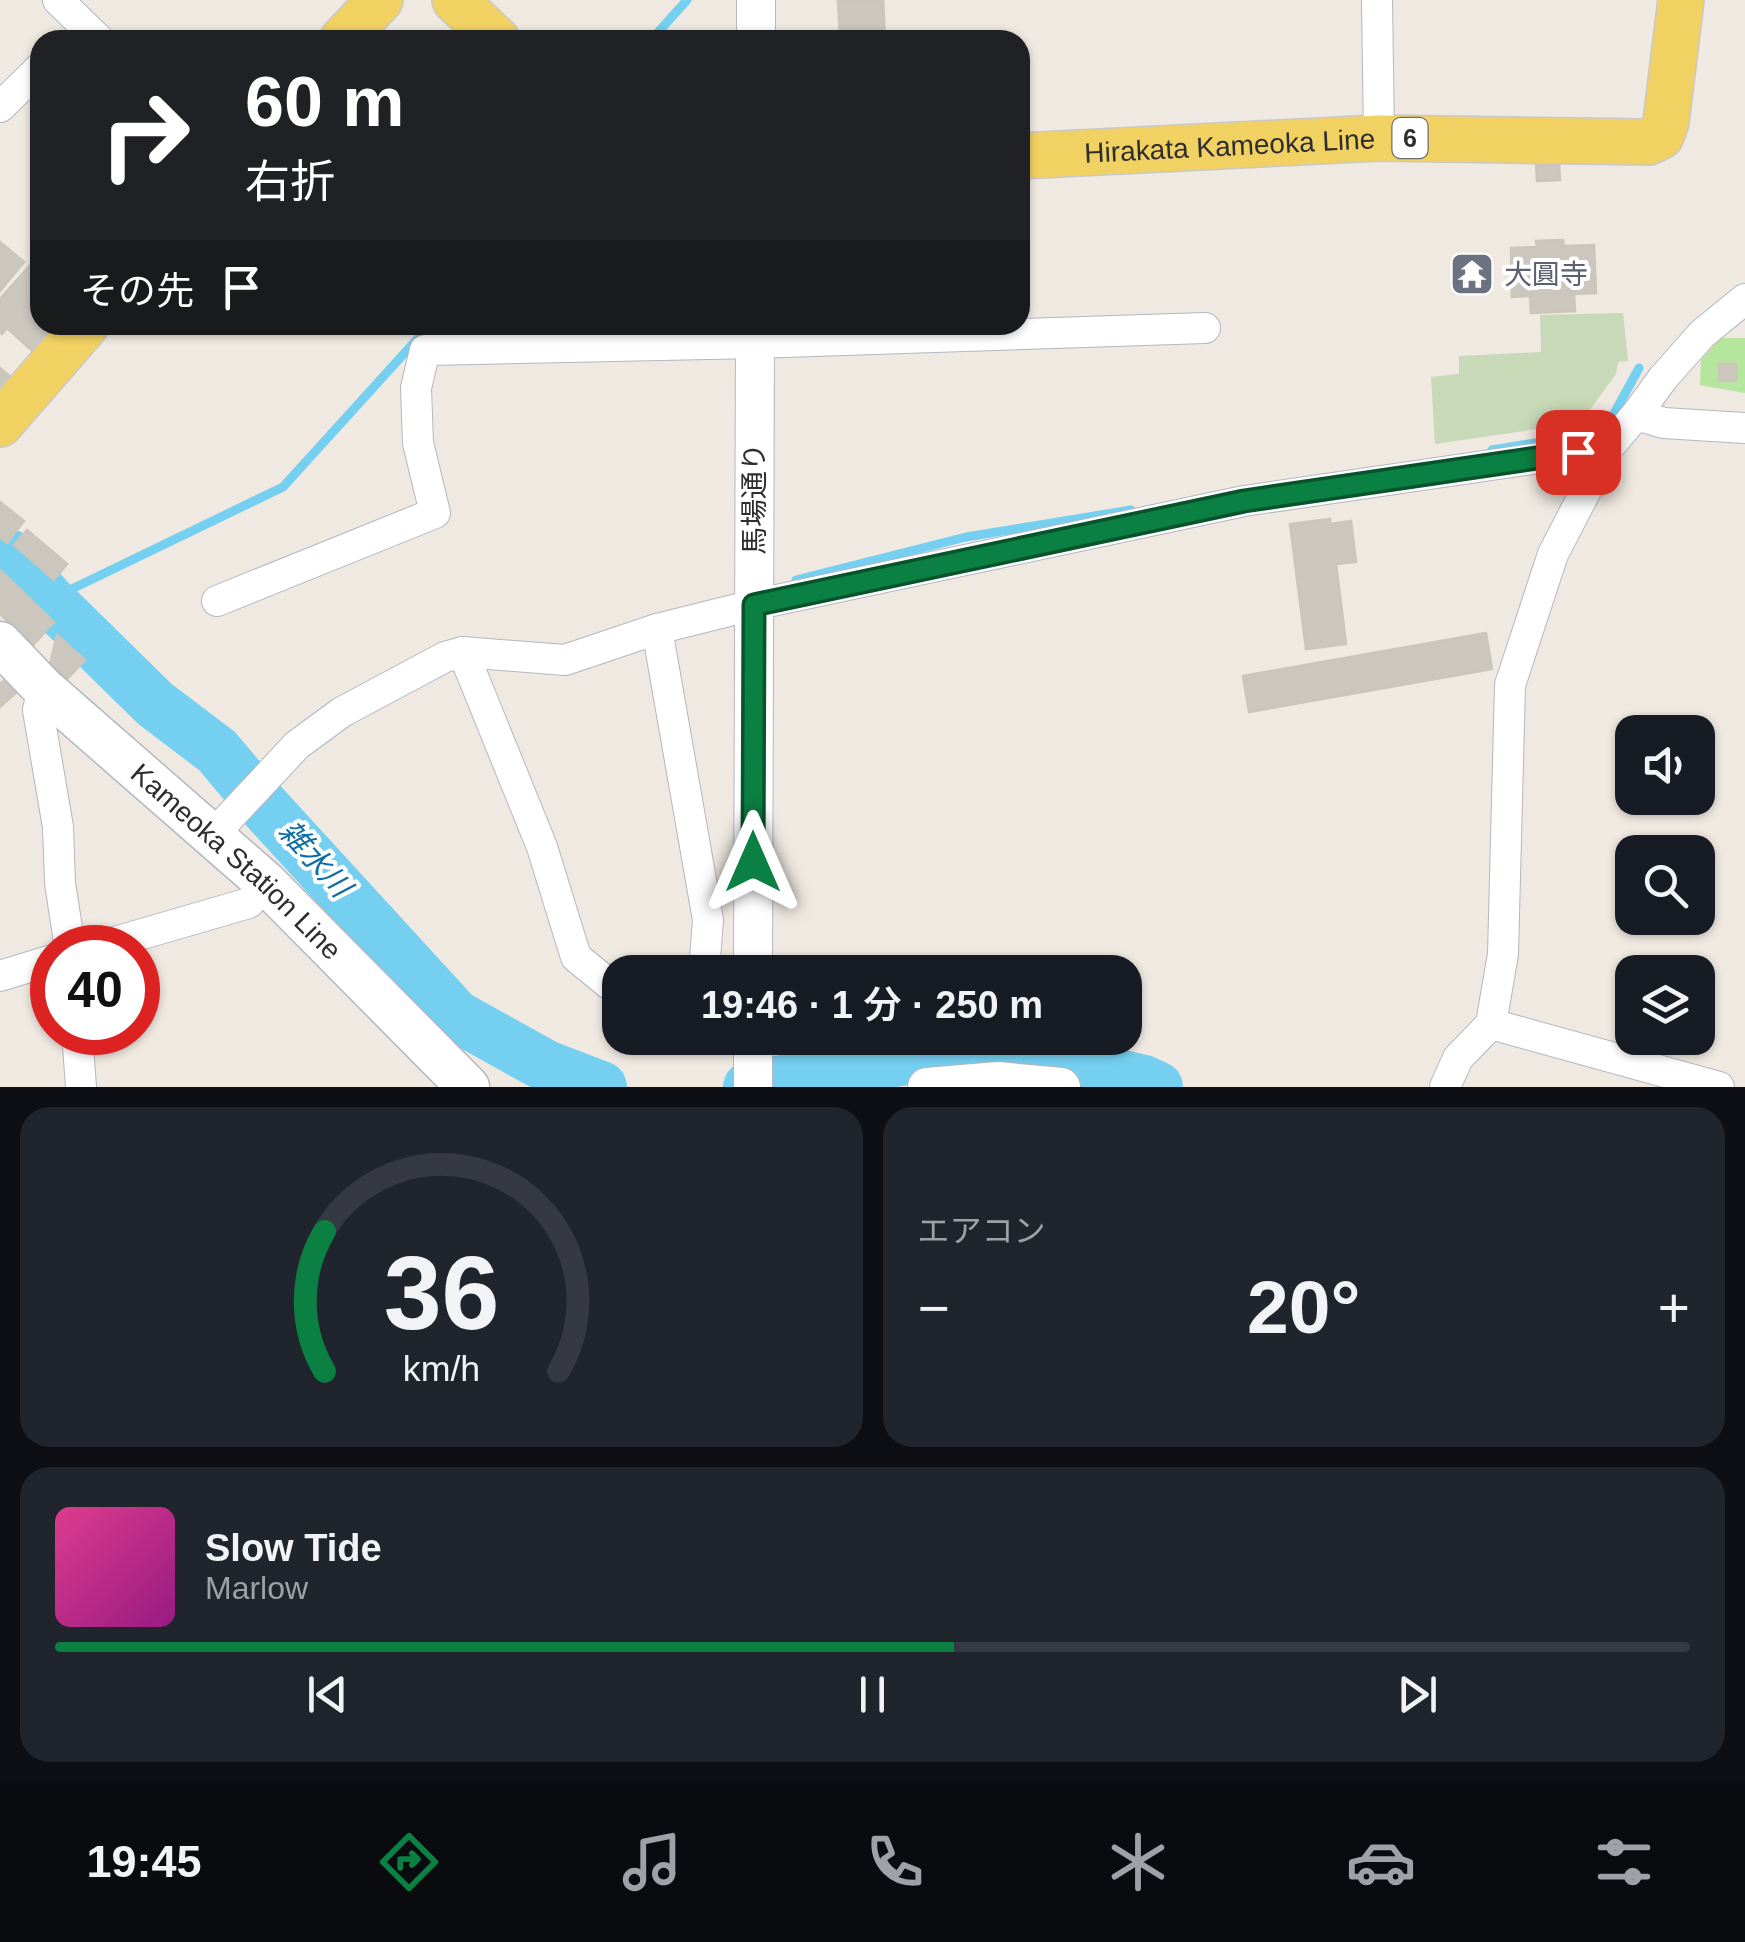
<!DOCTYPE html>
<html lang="ja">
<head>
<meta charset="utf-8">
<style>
	:root { --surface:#171b24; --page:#20242c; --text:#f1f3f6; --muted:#9ea1a6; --line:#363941; --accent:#0b8043 }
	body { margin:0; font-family:Arial,"Noto Sans JP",sans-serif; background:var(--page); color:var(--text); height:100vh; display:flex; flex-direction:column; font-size:38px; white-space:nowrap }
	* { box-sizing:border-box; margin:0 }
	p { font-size:32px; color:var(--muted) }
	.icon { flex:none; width:55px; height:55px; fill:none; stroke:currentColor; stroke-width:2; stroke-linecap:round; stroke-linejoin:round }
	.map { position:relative; height:1087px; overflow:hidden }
	.details { display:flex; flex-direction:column; gap:20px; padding:20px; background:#0d0f14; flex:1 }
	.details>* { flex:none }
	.hud { position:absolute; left:30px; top:30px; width:1000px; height:305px; border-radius:30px; box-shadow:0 2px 8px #0004; background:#202124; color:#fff; overflow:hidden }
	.fabs { position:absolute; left:1615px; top:715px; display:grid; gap:20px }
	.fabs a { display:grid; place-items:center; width:100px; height:100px; border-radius:20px; background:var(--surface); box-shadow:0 2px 8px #0004; font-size:50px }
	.speed { position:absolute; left:30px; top:925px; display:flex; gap:20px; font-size:50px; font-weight:700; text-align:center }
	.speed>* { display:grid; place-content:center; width:130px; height:130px; border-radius:50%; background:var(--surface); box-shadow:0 2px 8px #0004; line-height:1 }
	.speed .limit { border:15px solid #d22; background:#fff; color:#111 }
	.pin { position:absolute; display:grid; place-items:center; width:85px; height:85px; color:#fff; margin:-42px; border-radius:20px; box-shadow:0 5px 15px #0006 }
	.me { position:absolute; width:110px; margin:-55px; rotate:0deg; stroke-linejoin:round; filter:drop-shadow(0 0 8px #0008) }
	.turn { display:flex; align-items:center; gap:35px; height:210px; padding:0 50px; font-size:45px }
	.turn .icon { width:130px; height:130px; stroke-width:2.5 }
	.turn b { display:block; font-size:70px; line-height:85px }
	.then { display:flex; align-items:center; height:95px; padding:0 50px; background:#0003; gap:20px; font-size:38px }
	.big { font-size:75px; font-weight:600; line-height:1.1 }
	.details .card { flex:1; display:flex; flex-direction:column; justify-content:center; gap:15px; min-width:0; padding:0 35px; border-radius:30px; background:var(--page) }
	.details .dial { align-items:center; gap:0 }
	.dial svg { height:260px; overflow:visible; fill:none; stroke:var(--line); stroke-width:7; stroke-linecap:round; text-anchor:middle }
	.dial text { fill:var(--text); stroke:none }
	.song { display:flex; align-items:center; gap:30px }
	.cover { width:120px; height:120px; border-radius:15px; background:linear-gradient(135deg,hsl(330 70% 55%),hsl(310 70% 35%)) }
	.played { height:10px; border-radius:5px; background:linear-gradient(90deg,var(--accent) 55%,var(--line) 55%) }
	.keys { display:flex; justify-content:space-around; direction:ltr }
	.heat { display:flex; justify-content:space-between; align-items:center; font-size:55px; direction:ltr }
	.details .tiles { flex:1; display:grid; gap:20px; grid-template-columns:1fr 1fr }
	.card:last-child { grid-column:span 2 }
	.trip { position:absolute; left:602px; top:955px; width:540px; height:100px; border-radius:30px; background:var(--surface); box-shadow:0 2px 8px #0004; font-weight:600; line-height:100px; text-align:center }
	.dock { display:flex; height:160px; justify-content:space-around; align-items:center; background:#090b0e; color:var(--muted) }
	.dock .icon { width:70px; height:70px }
	.dock .selected { color:var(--accent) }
	.dock b { font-size:45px; color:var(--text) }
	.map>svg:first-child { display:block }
	.green { fill:#b6e59e }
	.cemetery { fill:#c8d9b8 }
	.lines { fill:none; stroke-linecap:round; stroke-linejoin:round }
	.stream { stroke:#75cff0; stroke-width:9 }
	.river { stroke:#75cff0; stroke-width:52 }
	.building { fill:#cbc7bf; stroke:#cbc5ba; stroke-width:2.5 }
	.minor-casing { stroke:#b4b7c1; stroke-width:32 }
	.tertiary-casing { stroke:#b4b7c1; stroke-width:40 }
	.secondary-casing { stroke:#b4b7c1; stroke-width:45 }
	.primary-casing { stroke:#c9c9c9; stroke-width:48 }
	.minor { stroke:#fff; stroke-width:30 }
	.tertiary { stroke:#fff; stroke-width:38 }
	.secondary { stroke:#fff; stroke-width:42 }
	.primary { stroke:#f2d163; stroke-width:45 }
	.route-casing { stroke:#07532c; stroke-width:25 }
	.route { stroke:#0b8043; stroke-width:18 }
	.labels { text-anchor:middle; stroke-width:8; stroke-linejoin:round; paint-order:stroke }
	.shield { fill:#fff; stroke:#6d6d6d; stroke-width:2.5 }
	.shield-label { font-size:25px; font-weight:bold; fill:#2e2e2e }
	.street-label { font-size:28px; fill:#2e2e2e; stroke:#fff }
	.worship-label { font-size:28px; fill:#5b616d; stroke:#fff; text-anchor:start }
	.water-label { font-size:30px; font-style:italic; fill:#0d6fa3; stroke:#fff }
</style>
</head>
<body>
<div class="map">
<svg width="1745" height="1087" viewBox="0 0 1745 1087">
	<rect width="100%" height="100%" fill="#efe9e1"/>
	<polygon class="green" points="1720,338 1745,338 1745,393 1700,385 1701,360"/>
	<polygon class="cemetery" points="1623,313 1628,361 1618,362 1616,374 1583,419 1544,428 1435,444 1431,377 1459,374 1459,356 1541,352 1540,315"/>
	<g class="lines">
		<g class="stream">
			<polyline points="651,40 687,0"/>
			<polyline points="1492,450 1595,433 1610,421 1639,368"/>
			<polyline points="796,580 966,537 1131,510"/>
			<polyline points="49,600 283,487 430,325"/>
		</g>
		<g class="river">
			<polyline points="0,551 9,555 49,600 155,704 217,751 260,802 456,1016 546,1066 601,1087"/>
			<polyline points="749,1087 928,1055 1004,1048 1144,1081 1157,1087"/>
		</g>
	</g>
	<g class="building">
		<polygon points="883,0 885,40 840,40 838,1"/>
		<polygon points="1559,161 1560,180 1537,181 1536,163"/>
		<polygon points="1563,240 1564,246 1594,245 1596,293 1574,294 1575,311 1531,313 1530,296 1512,297 1511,248 1537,247 1536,241"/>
		<polygon points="0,242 24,262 0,291"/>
		<polygon points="33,262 40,268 40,325 66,325 38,356 7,328 2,334 0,332 0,299"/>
		<rect x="1719" y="364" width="17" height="17"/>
		<polygon points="0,368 13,379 0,394"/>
		<polygon points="0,502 24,521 7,543 0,537"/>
		<polygon points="1330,519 1330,524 1351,521 1356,562 1336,564 1346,644 1306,649 1290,524"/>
		<polygon points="27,530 67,564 54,580 14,545"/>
		<polygon points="0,570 54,622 33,645 0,614"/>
		<polygon points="1486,633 1492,669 1249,712 1243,676"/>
		<polygon points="57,635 85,660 67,679 50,664"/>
		<polygon points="8,677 19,690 0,707 0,684"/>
	</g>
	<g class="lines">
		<defs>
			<g id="minor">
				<polyline points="58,0 99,40"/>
				<polyline points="1377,0 1379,138"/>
				<polyline points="0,107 40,68"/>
				<polyline points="1636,415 1664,423 1745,428"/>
				<polyline points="217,601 435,513 418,443 416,388 425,350 755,343 1205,328"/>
				<polyline points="657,629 708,920 704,972"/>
				<polyline points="463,652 542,847 576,957 609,984 620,987"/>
				<polyline points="43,688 38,710 58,827 60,883 70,948"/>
				<polyline points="211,837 297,745 342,712 445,657 463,652 565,660 657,629 753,605 1244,501 1608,448"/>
				<polyline points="94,948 249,903 265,882"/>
				<polyline points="0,976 52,960"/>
				<polyline points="1491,1024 1719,1087"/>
				<polyline points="77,1032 81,1087"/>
				<polyline points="1445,1087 1458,1058 1491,1024 1503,954 1510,685 1553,554 1608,448 1636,415 1663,378 1702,334 1745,299"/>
			</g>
			<g id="tertiary">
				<polyline points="756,40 756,0"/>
				<polyline points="753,972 755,325"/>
				<polyline points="753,1087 753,1038"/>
				<polyline points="927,1087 998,1081 1061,1087"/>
			</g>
			<g id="secondary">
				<path id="s1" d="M 0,643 L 43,688 L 265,882 L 468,1087"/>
			</g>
			<g id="primary">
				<polyline points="455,0 497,40"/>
				<polyline points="342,40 380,0"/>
				<path id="s2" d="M 1020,156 L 1379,138 L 1649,142 L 1661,136 L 1666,122 L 1681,0"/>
				<polyline points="0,424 86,325"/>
			</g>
		</defs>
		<use href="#minor" class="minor-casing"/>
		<use href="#tertiary" class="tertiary-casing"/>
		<use href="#secondary" class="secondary-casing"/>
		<use href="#primary" class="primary-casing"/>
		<use href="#minor" class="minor"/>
		<use href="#tertiary" class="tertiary"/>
		<use href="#secondary" class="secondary"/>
		<use href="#primary" class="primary"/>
	</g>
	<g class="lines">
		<defs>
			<polyline id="route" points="753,862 754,605 1244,501 1578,452"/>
		</defs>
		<use href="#route" class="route-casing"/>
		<use href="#route" class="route"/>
	</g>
	<defs>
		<symbol id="temple-square" viewBox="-11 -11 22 22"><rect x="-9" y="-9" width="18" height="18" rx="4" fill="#6b7280" stroke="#fff"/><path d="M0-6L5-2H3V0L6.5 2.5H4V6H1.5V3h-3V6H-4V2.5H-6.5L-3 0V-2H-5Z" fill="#fff"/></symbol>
	</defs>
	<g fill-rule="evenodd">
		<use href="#temple-square" x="1447" y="249" width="50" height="50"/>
	</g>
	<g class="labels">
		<rect class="shield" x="1392.5" y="118" width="35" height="40" rx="8"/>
		<g class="shield-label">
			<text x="1410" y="147">6</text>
		</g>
		<g class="street-label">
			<text dy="10" stroke="none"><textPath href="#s2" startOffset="210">Hirakata Kameoka Line</textPath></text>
			<text transform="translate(754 499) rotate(-90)" y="10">馬場通り</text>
			<text dy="10" stroke="none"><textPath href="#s1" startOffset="322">Kameoka Station Line</textPath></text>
		</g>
		<g class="worship-label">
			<text x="1504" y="284">大圓寺</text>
		</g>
		<g class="water-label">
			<text transform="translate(315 859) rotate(48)" y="10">雑水川</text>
		</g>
	</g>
</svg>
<div class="fabs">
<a><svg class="icon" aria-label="sound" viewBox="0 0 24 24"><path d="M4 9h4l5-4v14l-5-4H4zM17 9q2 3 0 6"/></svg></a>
<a><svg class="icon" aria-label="search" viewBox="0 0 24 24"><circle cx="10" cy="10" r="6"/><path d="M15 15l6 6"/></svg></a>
<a><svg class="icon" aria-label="layers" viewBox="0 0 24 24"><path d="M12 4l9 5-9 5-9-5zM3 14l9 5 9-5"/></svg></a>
</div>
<div class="speed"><div class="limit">40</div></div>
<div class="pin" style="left:1578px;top:452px;background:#d93025"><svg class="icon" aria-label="arrive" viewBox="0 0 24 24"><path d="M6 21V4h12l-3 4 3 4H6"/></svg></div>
<svg class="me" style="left:753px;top:862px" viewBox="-20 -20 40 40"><path d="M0-17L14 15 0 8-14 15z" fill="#0b8043" stroke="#fff" stroke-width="4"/></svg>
<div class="trip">19:46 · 1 分 · 250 m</div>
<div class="hud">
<div class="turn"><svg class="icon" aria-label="right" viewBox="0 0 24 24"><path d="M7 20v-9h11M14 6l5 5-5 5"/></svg><div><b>60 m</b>右折</div></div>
<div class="then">その先<svg class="icon" aria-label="arrive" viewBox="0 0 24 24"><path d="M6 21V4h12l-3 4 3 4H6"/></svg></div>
</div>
</div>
<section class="details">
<div class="tiles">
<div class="card dial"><svg viewBox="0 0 100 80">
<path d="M14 69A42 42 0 1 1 86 69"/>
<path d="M14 69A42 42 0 0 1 14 26" stroke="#0b8043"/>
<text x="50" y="56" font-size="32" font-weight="700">36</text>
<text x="50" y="72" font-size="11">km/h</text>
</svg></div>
<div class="card"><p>エアコン</p>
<div class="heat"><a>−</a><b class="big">20°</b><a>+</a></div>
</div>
<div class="card">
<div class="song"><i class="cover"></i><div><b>Slow Tide</b><p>Marlow</p></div></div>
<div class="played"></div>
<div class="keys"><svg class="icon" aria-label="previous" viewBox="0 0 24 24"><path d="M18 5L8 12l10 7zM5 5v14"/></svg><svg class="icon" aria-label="pause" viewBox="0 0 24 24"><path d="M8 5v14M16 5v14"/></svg><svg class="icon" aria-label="next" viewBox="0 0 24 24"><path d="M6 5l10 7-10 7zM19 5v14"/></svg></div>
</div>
</div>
</section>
<nav class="dock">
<b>19:45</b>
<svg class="icon selected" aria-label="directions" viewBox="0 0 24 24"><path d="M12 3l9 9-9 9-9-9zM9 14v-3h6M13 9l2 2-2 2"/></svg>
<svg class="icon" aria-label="music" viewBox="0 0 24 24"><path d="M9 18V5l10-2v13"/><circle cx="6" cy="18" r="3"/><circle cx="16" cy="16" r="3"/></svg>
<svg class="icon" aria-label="phone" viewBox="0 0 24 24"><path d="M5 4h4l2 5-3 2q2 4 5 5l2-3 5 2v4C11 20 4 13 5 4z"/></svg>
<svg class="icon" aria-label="climate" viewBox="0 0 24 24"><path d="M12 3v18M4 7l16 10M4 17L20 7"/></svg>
<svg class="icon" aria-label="car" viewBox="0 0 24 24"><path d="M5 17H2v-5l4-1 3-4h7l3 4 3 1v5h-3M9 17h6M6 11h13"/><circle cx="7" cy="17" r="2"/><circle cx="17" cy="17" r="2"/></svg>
<svg class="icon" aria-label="filters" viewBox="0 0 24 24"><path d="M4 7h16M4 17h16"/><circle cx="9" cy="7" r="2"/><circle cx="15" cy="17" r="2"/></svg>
</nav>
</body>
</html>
